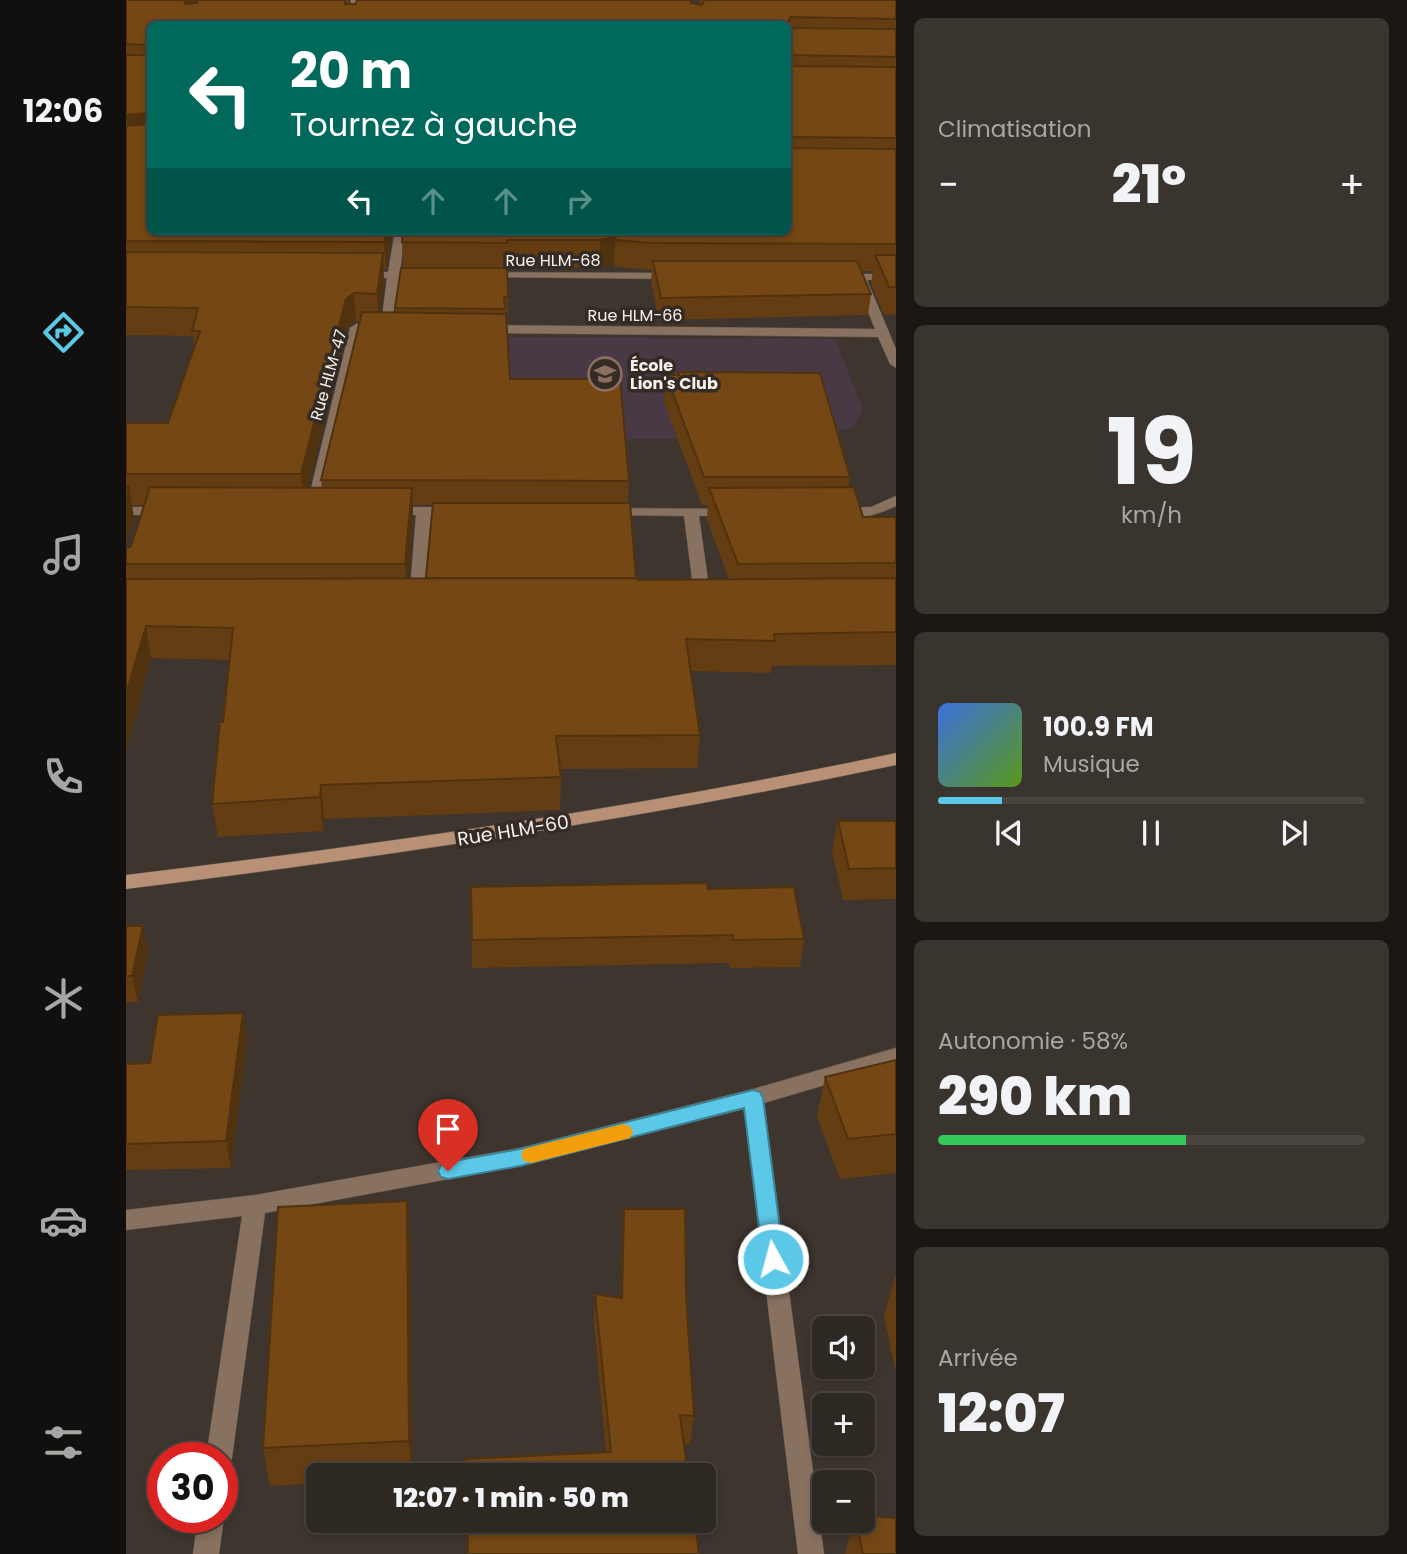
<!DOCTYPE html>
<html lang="fr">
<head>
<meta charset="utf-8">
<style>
	:root { --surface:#2e2822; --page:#3a342f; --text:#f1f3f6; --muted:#a7a6a5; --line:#494440; --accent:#5bc8e7 }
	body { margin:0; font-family:Poppins,sans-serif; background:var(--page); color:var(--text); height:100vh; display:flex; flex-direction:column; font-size:26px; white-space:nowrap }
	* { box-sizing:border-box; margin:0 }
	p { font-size:23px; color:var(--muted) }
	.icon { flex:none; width:38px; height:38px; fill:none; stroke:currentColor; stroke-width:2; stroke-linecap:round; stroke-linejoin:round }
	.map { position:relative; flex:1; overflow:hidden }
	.panel { display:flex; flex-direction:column; gap:18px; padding:18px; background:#191613; width:511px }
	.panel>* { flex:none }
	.hud { position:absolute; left:21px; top:21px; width:644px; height:214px; border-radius:10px; box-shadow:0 4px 10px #0003,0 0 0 2px var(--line); background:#00695c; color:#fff; overflow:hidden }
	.controls { position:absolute; left:686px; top:1316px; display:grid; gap:14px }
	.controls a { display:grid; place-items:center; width:63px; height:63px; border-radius:10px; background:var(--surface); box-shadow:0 4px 10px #0003,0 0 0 2px var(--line); font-size:35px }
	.speed { position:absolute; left:21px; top:1442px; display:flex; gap:14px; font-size:35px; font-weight:700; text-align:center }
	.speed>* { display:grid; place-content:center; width:91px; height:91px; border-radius:50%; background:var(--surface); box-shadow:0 4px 10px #0003,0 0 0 2px var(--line); line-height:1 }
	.speed .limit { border:10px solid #d22; background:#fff; color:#111 }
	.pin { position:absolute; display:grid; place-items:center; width:60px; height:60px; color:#fff; margin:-72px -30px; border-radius:50% 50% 50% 0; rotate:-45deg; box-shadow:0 0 7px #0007 }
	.pin .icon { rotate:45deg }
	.me { position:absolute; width:77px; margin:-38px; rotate:353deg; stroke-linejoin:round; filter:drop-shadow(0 0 5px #0008) }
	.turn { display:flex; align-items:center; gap:24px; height:147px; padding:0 28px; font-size:32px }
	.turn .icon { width:91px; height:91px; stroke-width:2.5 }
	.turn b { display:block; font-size:49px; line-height:60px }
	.lanes { display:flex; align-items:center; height:66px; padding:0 28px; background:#0003; justify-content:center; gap:35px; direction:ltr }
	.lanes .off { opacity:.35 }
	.big { font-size:52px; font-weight:800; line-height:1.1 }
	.panel .card { flex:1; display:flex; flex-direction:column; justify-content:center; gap:10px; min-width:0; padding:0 24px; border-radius:10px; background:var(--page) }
	.panel .dial { align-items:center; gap:0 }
	.dial b { font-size:91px; line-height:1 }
	.song { display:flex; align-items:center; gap:21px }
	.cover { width:84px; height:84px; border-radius:10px; background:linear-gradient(135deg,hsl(220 70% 55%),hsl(90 70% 35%)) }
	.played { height:7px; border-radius:4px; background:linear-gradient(90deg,var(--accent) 15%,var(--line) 15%) }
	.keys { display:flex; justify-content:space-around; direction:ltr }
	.heat { display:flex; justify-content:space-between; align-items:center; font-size:38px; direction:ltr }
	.charge { height:10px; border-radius:5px; background:linear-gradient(90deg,#34c759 58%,var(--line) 0) }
	.trip { position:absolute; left:180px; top:1463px; width:410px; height:70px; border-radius:10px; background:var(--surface); box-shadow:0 4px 10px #0003,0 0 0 2px var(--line); font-weight:800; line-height:70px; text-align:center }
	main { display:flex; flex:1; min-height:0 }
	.tab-bar { display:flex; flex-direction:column; width:126px; justify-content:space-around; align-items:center; background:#12100e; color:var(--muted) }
	.tab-bar .icon { width:49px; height:49px }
	.tab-bar .selected { color:var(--accent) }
	.tab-bar b { font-size:32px; color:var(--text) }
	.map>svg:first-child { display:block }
	.education { fill:#493945 }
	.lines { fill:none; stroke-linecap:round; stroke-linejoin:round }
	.street-casing { stroke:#5b534c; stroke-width:1 }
	.secondary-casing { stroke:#5b534c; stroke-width:1 }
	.street { fill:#897160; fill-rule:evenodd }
	.secondary { fill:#b79076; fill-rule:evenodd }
	.wall { fill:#643d12; fill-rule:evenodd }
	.shaded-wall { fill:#51320f }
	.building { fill:#744715; stroke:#51320f; stroke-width:2 }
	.route { fill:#5bc8e7; stroke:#3b8296; stroke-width:2 }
	.slow { fill:#f59e0b }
	.labels { text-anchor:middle; stroke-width:7; stroke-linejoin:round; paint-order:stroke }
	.far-street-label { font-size:16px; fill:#f5f0eb; stroke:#332b24 }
	.far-poi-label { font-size:16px; font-weight:bold; fill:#f5f0eb; stroke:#332b24; text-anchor:start }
	.street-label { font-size:19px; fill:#f5f0eb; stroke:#332b24 }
</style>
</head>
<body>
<main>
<nav class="tab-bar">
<b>12:06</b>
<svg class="icon selected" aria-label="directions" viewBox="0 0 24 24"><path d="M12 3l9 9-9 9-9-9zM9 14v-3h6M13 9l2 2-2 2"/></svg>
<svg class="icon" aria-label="music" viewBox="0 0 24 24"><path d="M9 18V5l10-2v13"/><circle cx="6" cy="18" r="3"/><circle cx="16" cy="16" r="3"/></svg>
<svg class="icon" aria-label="phone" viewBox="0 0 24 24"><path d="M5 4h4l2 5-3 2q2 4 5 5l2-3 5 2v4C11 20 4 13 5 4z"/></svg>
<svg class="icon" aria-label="climate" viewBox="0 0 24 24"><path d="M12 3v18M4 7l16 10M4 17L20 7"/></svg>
<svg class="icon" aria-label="car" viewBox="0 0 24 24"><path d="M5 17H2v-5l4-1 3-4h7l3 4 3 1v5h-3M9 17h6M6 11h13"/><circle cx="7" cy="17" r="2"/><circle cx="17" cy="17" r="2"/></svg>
<svg class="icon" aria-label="filters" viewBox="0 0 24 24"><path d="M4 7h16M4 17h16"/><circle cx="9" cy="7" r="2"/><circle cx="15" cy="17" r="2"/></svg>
</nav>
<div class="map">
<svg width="770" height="1554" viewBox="0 0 770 1554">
	<rect width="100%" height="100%" fill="#3e352e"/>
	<polygon class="education" points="242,336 709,339 737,409 727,427 691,438 224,441"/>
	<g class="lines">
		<defs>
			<g id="street">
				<polygon points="225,0 233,0 230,24 222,24"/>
				<polygon points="269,231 279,231 274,272 297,272 303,275 297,278 273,278 264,332 235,332 194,509 187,513 182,512 180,509 224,328 230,324 255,325 261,278 234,278 228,275 234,272 262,272"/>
				<polygon points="357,272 549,273 555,276 549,279 353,277 353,273"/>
				<polygon points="714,274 770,274 770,280 741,280 770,349 770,368 764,364 752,337 358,333 352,329 358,325 749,329 729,280 710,279 710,275"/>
				<path d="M 770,496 L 770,506 C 754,514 722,525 707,512 L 714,508 L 745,507 Z"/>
				<polygon points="0,507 38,507 45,511 38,515 0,515"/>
				<polygon points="262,507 329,507 336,511 329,515 305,515 296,605 291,607 283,602 290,515 257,514 255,511"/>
				<polygon points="483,508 610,509 610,515 605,516 573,516 585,602 582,605 577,607 569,602 558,516 478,515 478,509"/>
				<polygon points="770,1048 770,1064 638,1103 698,1554 672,1554 618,1109 394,1166 139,1213 106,1458 102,1467 96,1469 96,1458 80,1458 116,1216 0,1230 0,1210 129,1195 394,1148 627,1089"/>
				<polygon points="96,1512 98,1517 93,1554 67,1554 72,1517 96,1517"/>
			</g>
			<path id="secondary" d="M 770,753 L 770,765 C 515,819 258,857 0,889 L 0,875 C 258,844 515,807 770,753 Z"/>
		</defs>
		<use href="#street" class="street-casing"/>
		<use href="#secondary" class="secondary-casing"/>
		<use href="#street" class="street"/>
		<use href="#secondary" class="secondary"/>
	</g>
	<g class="wall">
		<path d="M 0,0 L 69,3 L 71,3 L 72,0 L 223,0 L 223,4 L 565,3 L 574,4 L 574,0 L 770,0 L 770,314 L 758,315 L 745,283 L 747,271 L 735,271 L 745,294 L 742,315 L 533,320 L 525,282 L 526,270 L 489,267 L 488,264 L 473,267 L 381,267 L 382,312 L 379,312 L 384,379 L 503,481 L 502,503 L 510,578 L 512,580 L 603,580 L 581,519 L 582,505 L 576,505 L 538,402 L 540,375 L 552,375 L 552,372 L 724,477 L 723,487 L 737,517 L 770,517 L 770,665 L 646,666 L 645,673 L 565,671 L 574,735 L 571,768 L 434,769 L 435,777 L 434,810 L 198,819 L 197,831 L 92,837 L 86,804 L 103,660 L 25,658 L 0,750 L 0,549 L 5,546 L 18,505 L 6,505 L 8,518 L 0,545 L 0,423 L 42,423 L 68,347 L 67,336 L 0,335 ZM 662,24 L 276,242 L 277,268 L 269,308 L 270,313 L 254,312 L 258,281 L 257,269 L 260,269 L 266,231 L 24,231 ZM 230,321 L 233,322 L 195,480 L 196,488 L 182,487 L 221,327 ZM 287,505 L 307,505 L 300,578 L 282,578 L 287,519 Z"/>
		<polygon points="712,821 770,821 770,899 717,900 706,852"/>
		<polygon points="345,887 582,889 678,939 674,967 604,968 603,963 346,968"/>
		<polygon points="0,926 17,926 22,952 12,1002 0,1002"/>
		<polygon points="117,1013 121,1040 105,1168 0,1170 0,1064 24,1063"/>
		<polygon points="770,1060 770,1173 714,1179 691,1117 699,1077"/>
		<polygon points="498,1209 560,1295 568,1416 564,1444 558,1443 480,1452 468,1323 469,1294 495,1298 496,1238"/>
		<polygon points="284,1241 286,1475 192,1475 192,1483 144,1486 137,1448"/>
		<polygon points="769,1277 770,1277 770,1373 758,1316"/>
		<polygon points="728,1521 737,1521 770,1554 719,1554"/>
	</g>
	<g class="shaded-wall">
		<polygon points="60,0 70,0 62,24 59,4"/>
		<polygon points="20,113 24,137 0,140 0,115"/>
		<polygon points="260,231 266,231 260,269 258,242"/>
		<polygon points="489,237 488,264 473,267 474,240"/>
		<polygon points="257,253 258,281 253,322 251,294"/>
		<polygon points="228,293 230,321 221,327 178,504 175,474 220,299"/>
		<polygon points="3,487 8,518 0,545 0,497"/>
		<polygon points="286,488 287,519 281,595 279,564"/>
		<polygon points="20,626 25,658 0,750 0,694"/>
		<polygon points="195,785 198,819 197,831 194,797"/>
		<polygon points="17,926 22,952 12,1002 6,976"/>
		<polygon points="117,1013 121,1040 105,1168 100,1141"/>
		<polygon points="281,1201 284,1241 286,1475 283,1441"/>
	</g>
	<g class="building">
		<polygon points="0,0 60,0 59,4 71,3 72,0 219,0 219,4 230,4 231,0 564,0 565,3 576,5 578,1 578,0 770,0 770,19 664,17 662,25 664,28 770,29 770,57 664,55 662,64 664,66 770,67 770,138 665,137 662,140 663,148 770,149 770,244 524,243 490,240 489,237 474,240 381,240 381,243 276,242 277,231 662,231 662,24 24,24 24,231 260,231 258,242 0,241 0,126 21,124 23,121 20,113 0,115 0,55 21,55 23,53 23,45 0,44"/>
		<polygon points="0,252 257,253 251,294 228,293 220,299 175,474 0,474 0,423 42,423 74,331 66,331 72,308 0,307"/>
		<polygon points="749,255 770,255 770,287 763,287"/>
		<polygon points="527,261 731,261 745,294 535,298"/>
		<polygon points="275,268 381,268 382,297 378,297 379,309 269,308"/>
		<polygon points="236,312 380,314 384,379 494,379 503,481 195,480"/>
		<polygon points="552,372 694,373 724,477 578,477 540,375 553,375"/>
		<polygon points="0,487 3,487 0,497"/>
		<polygon points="24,487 286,488 279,564 0,564 0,549 5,546"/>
		<polygon points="728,487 737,517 770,517 770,563 612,564 583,488"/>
		<polygon points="307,503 504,503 510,578 300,578"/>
		<polygon points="512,578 512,580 770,578 770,632 648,634 649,641 560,639 574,735 430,736 435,777 195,785 194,797 86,804 94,722 97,722 107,628 20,626 0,694 0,579"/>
		<polygon points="712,821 770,821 770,868 723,869"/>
		<polygon points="581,883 582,889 668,887 678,939 607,940 607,935 346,940 345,887"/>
		<polygon points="0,926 17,926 6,976 0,976"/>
		<polygon points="117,1013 100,1141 0,1144 0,1064 24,1063 32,1015"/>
		<polygon points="770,1060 770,1134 722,1139 699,1077"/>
		<polygon points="281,1201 283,1441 137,1448 152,1207"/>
		<polygon points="498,1209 559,1209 560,1295 568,1416 554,1415 562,1475 340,1475 339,1459 485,1452 469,1294 496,1298"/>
		<polygon points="737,1516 770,1518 770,1554 737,1554 730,1521 737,1521"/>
		<polygon points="341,1521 569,1521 573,1554 342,1554"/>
	</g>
	<polygon class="route" points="627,1090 634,1092 637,1098 658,1259 655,1265 647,1268 640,1265 637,1259 618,1108 394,1166 322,1179 315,1177 312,1171 315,1165 322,1162 394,1149"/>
	<polygon class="slow" points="497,1124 504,1126 507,1132 504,1138 405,1163 398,1161 395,1155 398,1149 405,1147"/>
	<defs>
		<symbol id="school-ring" viewBox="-11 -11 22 22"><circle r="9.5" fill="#332b24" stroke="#8d6e63" stroke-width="1.5"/><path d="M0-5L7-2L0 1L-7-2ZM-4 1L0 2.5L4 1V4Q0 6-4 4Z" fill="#8d6e63"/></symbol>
	</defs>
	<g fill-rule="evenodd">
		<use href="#school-ring" x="460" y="355" width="38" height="38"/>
	</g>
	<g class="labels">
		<g class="far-street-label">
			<text x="427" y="266">Rue HLM-68</text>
			<text x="509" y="321">Rue HLM-66</text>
			<text transform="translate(202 375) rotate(-74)" y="6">Rue HLM-47</text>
		</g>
		<g class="far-poi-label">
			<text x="504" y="371">École<tspan x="504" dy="18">Lion's Club</tspan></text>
		</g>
		<g class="street-label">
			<text transform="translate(387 830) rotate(-9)" y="7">Rue HLM-60</text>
		</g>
	</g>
</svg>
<div class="controls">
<a><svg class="icon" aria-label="sound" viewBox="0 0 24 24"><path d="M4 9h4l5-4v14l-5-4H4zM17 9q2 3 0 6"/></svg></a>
<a>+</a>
<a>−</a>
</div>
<div class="speed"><div class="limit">30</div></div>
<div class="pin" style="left:322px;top:1171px;background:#d93025"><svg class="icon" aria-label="arrive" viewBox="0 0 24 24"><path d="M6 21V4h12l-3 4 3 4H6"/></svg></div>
<svg class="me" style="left:647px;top:1259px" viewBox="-20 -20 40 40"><circle r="17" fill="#5bc8e7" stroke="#fff" stroke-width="3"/><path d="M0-11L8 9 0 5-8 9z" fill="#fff"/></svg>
<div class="trip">12:07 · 1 min · 50 m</div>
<div class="hud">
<div class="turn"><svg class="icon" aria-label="left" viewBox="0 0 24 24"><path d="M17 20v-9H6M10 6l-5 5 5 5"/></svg><div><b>20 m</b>Tournez à gauche</div></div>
<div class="lanes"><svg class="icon" aria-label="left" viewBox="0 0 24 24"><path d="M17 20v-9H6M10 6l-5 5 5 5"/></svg><svg class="icon off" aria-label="ahead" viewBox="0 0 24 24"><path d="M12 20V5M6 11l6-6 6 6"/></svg><svg class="icon off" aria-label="ahead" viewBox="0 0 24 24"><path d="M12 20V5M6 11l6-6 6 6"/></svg><svg class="icon off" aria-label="right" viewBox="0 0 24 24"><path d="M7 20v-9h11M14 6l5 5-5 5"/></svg></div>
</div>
</div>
<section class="panel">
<div class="card"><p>Climatisation</p>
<div class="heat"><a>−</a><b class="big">21°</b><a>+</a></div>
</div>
<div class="card dial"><b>19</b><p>km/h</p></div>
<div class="card">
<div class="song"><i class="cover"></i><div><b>100.9 FM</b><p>Musique</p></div></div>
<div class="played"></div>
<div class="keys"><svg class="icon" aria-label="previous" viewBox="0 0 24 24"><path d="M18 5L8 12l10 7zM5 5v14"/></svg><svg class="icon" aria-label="pause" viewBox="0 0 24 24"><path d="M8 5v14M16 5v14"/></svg><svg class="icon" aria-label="next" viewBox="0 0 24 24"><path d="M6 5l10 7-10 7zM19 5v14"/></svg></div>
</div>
<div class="card"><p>Autonomie · 58%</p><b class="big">290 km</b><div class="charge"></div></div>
<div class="card"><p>Arrivée</p><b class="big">12:07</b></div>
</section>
</main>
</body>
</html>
